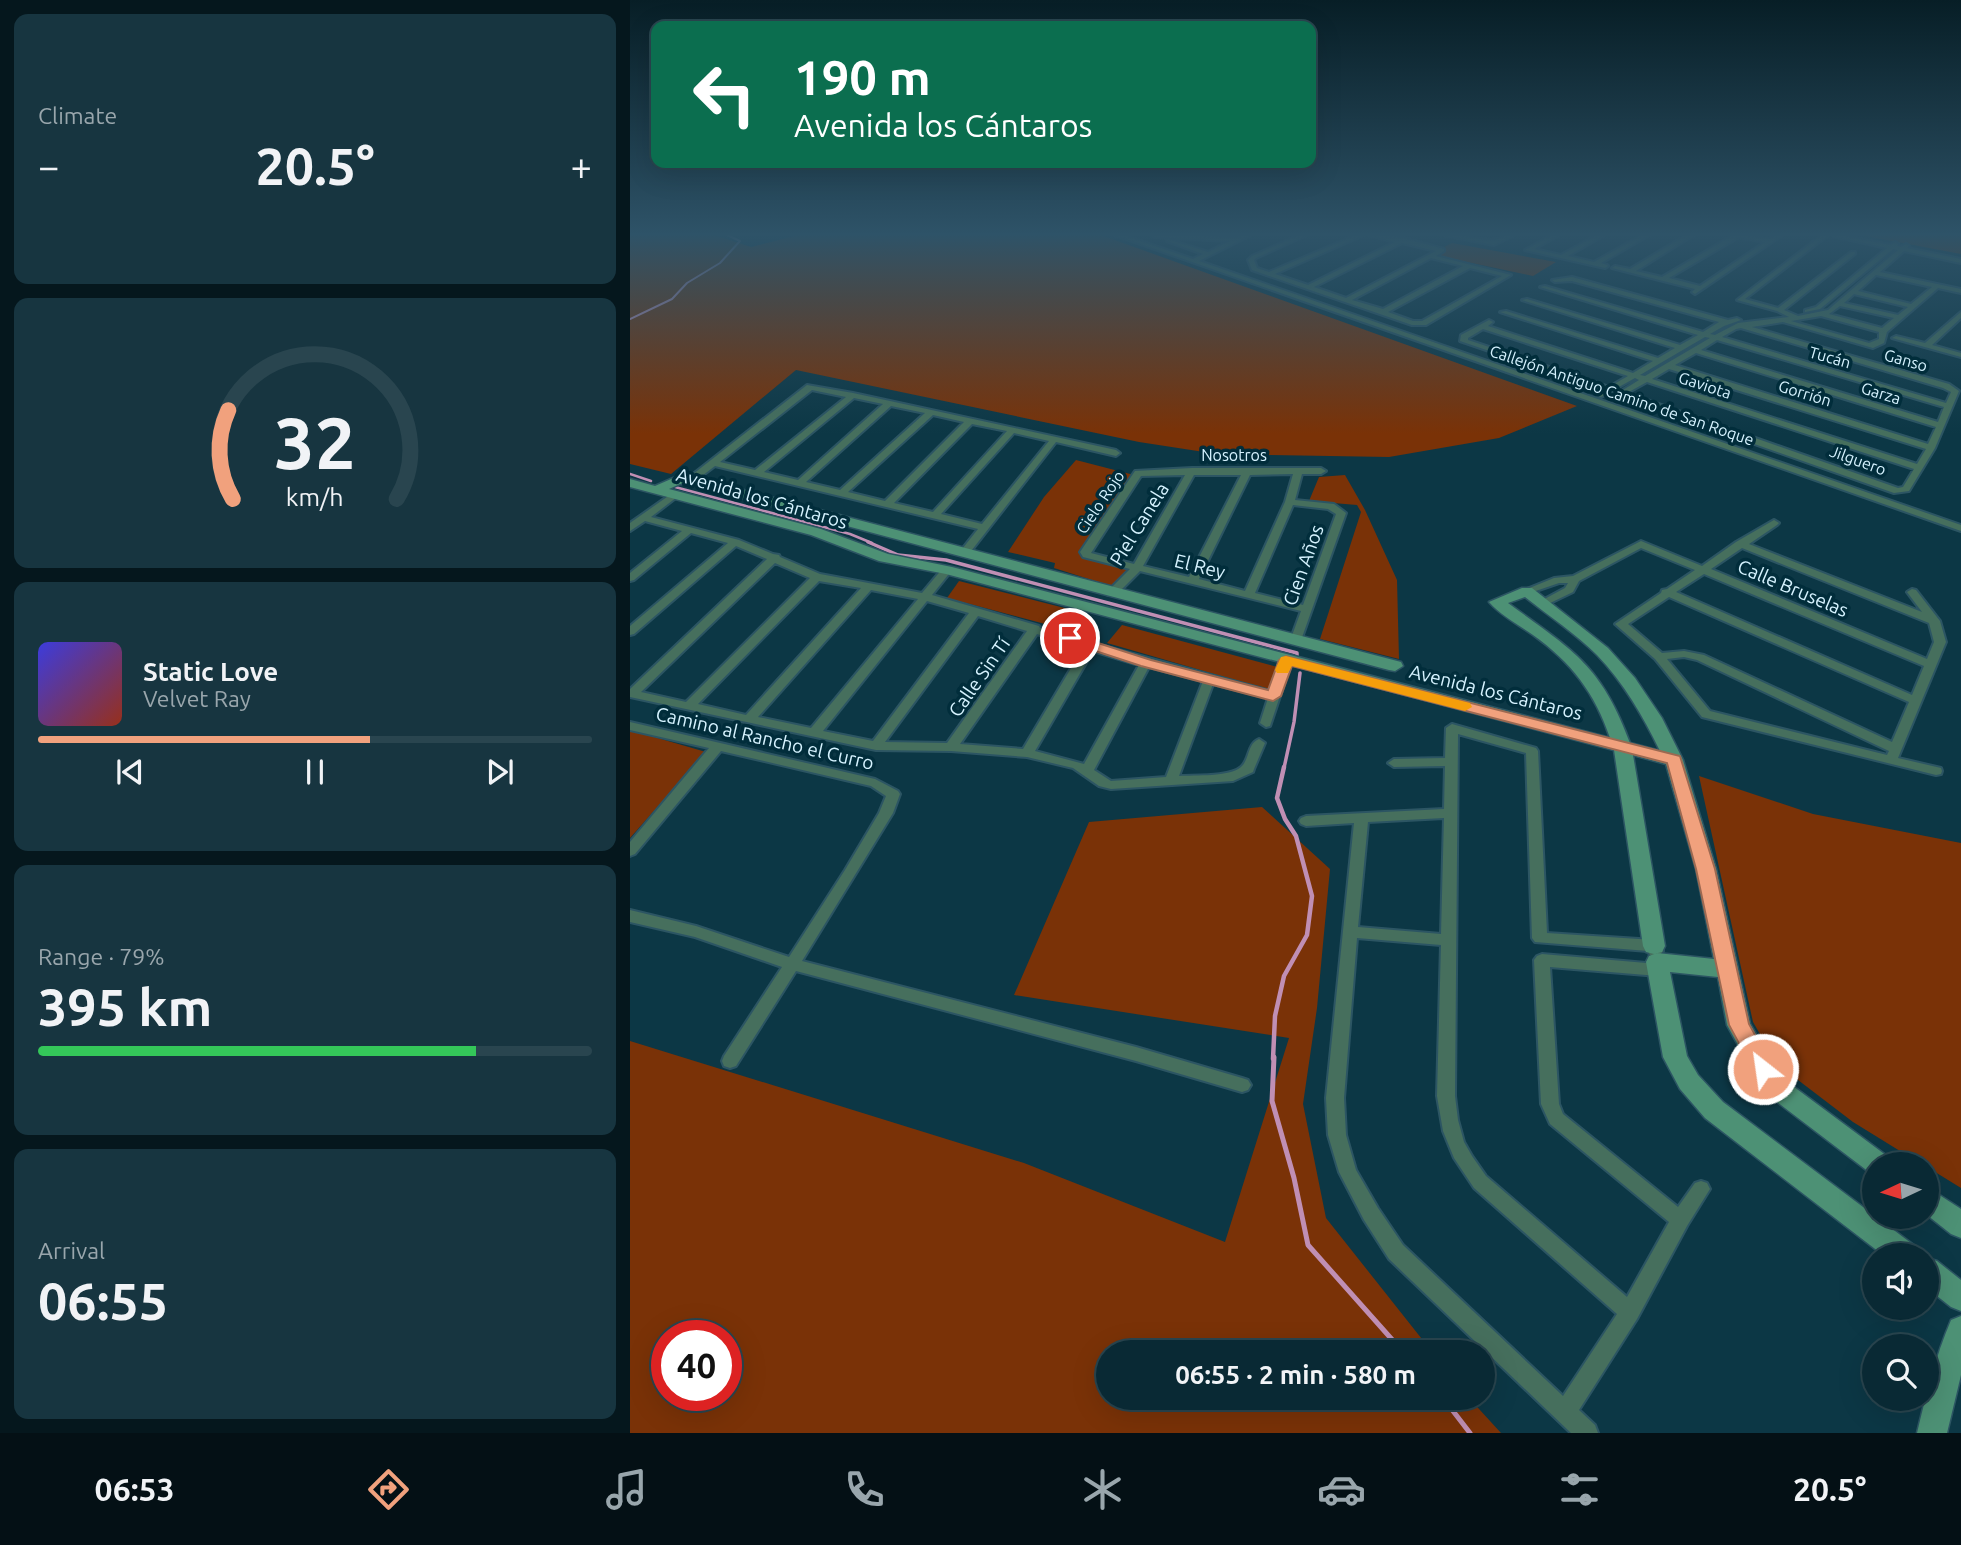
<!DOCTYPE html>
<html lang="en">
<head>
<meta charset="utf-8">
<style>
	:root { --surface:#092934; --page:#173540; --text:#f1f3f6; --muted:#99a6ac; --line:#29454f; --accent:#f1a17d }
	body { margin:0; font-family:Ubuntu,sans-serif; background:var(--page); color:var(--text); height:100vh; display:flex; flex-direction:column; font-size:26px; white-space:nowrap }
	* { box-sizing:border-box; margin:0 }
	p { font-size:23px; color:var(--muted) }
	.icon { flex:none; width:38px; height:38px; fill:none; stroke:currentColor; stroke-width:2; stroke-linecap:round; stroke-linejoin:round }
	.map { position:relative; flex:1; overflow:hidden }
	.details { display:flex; flex-direction:column; gap:14px; padding:14px; background:#05171d; width:630px }
	.details>* { flex:none }
	.banner { position:absolute; left:21px; top:21px; width:665px; height:147px; border-radius:14px; box-shadow:0 7px 28px #0002,0 0 0 2px var(--line); background:#0b6e4f; color:#fff; overflow:hidden }
	.needle { width:46px; rotate:266deg }
	.buttons { position:absolute; left:1232px; top:1152px; display:grid; gap:14px }
	.buttons a { display:grid; place-items:center; width:77px; height:77px; border-radius:50%; background:var(--surface); box-shadow:0 7px 28px #0002,0 0 0 2px var(--line); font-size:35px }
	.speed { position:absolute; left:21px; top:1320px; display:flex; gap:14px; font-size:35px; font-weight:700; text-align:center }
	.speed>* { display:grid; place-content:center; width:91px; height:91px; border-radius:50%; background:var(--surface); box-shadow:0 7px 28px #0002,0 0 0 2px var(--line); line-height:1 }
	.speed .limit { border:10px solid #d22; background:#fff; color:#111 }
	.pin { position:absolute; display:grid; place-items:center; width:60px; height:60px; color:#fff; margin:-30px; border:4px solid #fff; border-radius:50%; box-shadow:0 2px 7px #0007 }
	.me { position:absolute; width:77px; margin:-38px; rotate:330deg; stroke-linejoin:round; filter:drop-shadow(0 0 5px #0008) }
	.turn { display:flex; align-items:center; gap:24px; height:147px; padding:0 28px; font-size:32px }
	.turn .icon { width:91px; height:91px; stroke-width:2.5 }
	.turn b { display:block; font-size:49px; line-height:60px }
	.big { font-size:52px; font-weight:700; line-height:1.1 }
	.details .widget { flex:1; display:flex; flex-direction:column; justify-content:center; gap:10px; min-width:0; padding:0 24px; border-radius:14px; background:var(--page) }
	.details .dial { align-items:center; gap:0 }
	.dial svg { height:182px; overflow:visible; fill:none; stroke:var(--line); stroke-width:7; stroke-linecap:round; text-anchor:middle }
	.dial text { fill:var(--text); stroke:none }
	.song { display:flex; align-items:center; gap:21px }
	.cover { width:84px; height:84px; border-radius:10px; background:linear-gradient(135deg,hsl(240 70% 55%),hsl(10 70% 35%)) }
	.played { height:7px; border-radius:4px; background:linear-gradient(90deg,var(--accent) 60%,var(--line) 60%) }
	.keys { display:flex; justify-content:space-around; direction:ltr }
	.heat { display:flex; justify-content:space-between; align-items:center; font-size:38px; direction:ltr }
	.charge { height:10px; border-radius:5px; background:linear-gradient(90deg,#34c759 79%,var(--line) 0) }
	.trip { position:absolute; left:466px; top:1340px; width:399px; height:70px; border-radius:35px; background:var(--surface); box-shadow:0 7px 28px #0002,0 0 0 2px var(--line); font-weight:700; line-height:70px; text-align:center }
	.tabs { display:flex; height:112px; justify-content:space-around; align-items:center; background:#041015; color:var(--muted) }
	.tabs .icon { width:49px; height:49px }
	.tabs .selected { color:var(--accent) }
	.tabs b { font-size:32px; color:var(--text) }
	main { display:flex; flex:1; min-height:0 }
	.map>svg:first-child { display:block }
	.green { fill:#7a3207; fill-rule:evenodd }
	.lines { fill:none; stroke-linecap:round; stroke-linejoin:round }
	.stream-far4 { stroke:#c08fb4; stroke-width:2 }
	.stream-far3 { stroke:#c08fb4; stroke-width:2.5 }
	.stream-far2 { stroke:#c08fb4; stroke-width:3.5 }
	.stream-far1 { stroke:#c08fb4; stroke-width:4.5 }
	.stream { stroke:#c08fb4; stroke-width:5 }
	.street-casing { stroke:#2c5563; stroke-width:4 }
	.secondary-casing { stroke:#2c5563; stroke-width:3 }
	.street { fill:#466f5d; fill-rule:evenodd }
	.secondary { fill:#4d9175; fill-rule:evenodd }
	.route { fill:#f1a17d; stroke:#9d6951; stroke-width:2 }
	.slow { fill:#f59e0b }
	.labels { text-anchor:middle; stroke-width:7; stroke-linejoin:round; paint-order:stroke }
	.far-street-label { font-size:16px; fill:#d6f3ff; stroke:#012d3b }
	.street-label { font-size:19px; fill:#d6f3ff; stroke:#012d3b }
</style>
</head>
<body>
<main>
<section class="details">
<div class="widget"><p>Climate</p>
<div class="heat"><a>−</a><b class="big">20.5°</b><a>+</a></div>
</div>
<div class="widget dial"><svg viewBox="0 0 100 80">
<path d="M14 69A42 42 0 1 1 86 69"/>
<path d="M14 69A42 42 0 0 1 12 30" stroke="#f1a17d"/>
<text x="50" y="56" font-size="32" font-weight="700">32</text>
<text x="50" y="72" font-size="11">km/h</text>
</svg></div>
<div class="widget">
<div class="song"><i class="cover"></i><div><b>Static Love</b><p>Velvet Ray</p></div></div>
<div class="played"></div>
<div class="keys"><svg class="icon" aria-label="previous" viewBox="0 0 24 24"><path d="M18 5L8 12l10 7zM5 5v14"/></svg><svg class="icon" aria-label="pause" viewBox="0 0 24 24"><path d="M8 5v14M16 5v14"/></svg><svg class="icon" aria-label="next" viewBox="0 0 24 24"><path d="M6 5l10 7-10 7zM19 5v14"/></svg></div>
</div>
<div class="widget"><p>Range · 79%</p><b class="big">395 km</b><div class="charge"></div></div>
<div class="widget"><p>Arrival</p><b class="big">06:55</b></div>
</section>
<div class="map">
<svg width="1331" height="1433" viewBox="0 0 1331 1433">
	<rect width="100%" height="100%" fill="#0c3745"/>
	<g class="green">
		<polygon points="0,234 81,234 121,247 172,234 468,234 947,406 869,438 759,457 587,454 509,442 166,370 41,474 0,464"/>
		<polygon points="1225,234 1331,234 1331,254"/>
		<polygon points="822,243 926,262 903,276 809,256 816,251 814,247"/>
		<polygon points="446,460 504,475 450,556 500,570 484,587 424,568 425,563 378,552 414,497"/>
		<polygon points="715,475 735,510 767,580 769,659 690,639 731,512 727,505 679,501 689,477"/>
		<polygon points="329,581 450,612 434,629 317,598"/>
		<polygon points="492,625 651,668 643,691 477,643"/>
		<polygon points="0,730 76,752 0,838"/>
		<polygon points="1069,776 1183,814 1331,843 1331,1188 1297,1167 1297,1164 1291,1164 1223,1122 1147,1064 1123,1022"/>
		<path d="M 632,807 L 700,869 L 687,1008 L 673,1104 L 696,1218 L 803,1353 L 478,1353 L 478,1398 L 839,1398 L 871,1433 L 0,1433 L 0,1041 L 394,1163 L 595,1242 L 659,1038 L 384,995 L 459,822 ZM 37,1335 L 96,1335 L 96,1395 L 37,1395 Z"/>
	</g>
	<g class="lines">
		<polyline class="stream-far4" points="0,319 42,299 57,283 90,263 110,241 95,234"/>
		<g class="stream-far3">
			<polyline points="0,474 21,481"/>
			<polyline points="45,487 220,534 242,543"/>
		</g>
		<g class="stream-far2">
			<polyline points="238,542 268,555 316,560 667,653 667,656"/>
			<polyline points="654,768 664,722 670,673"/>
		</g>
		<polyline class="stream-far1" points="643,1059 645,1016 654,976 677,935 682,896 666,836 655,819 647,798 654,767"/>
		<g class="stream">
			<polyline points="644,1057 642,1101 664,1178 678,1245 774,1353"/>
			<polyline points="813,1398 840,1433"/>
		</g>
		<defs>
			<g id="street">
				<polygon points="482,234 490,234 563,259 573,254 537,241 537,239 578,252 600,241 525,237 522,235 531,234 607,238 616,234 623,234 569,261 1331,525 1331,531"/>
				<path d="M 672,234 L 679,234 L 626,258 L 624,260 L 627,268 L 639,272 L 729,234 L 745,234 L 773,238 L 814,249 L 814,251 L 806,256 L 881,275 L 796,325 L 782,325 L 622,270 L 618,260 L 622,256 ZM 736,234 L 765,242 L 678,285 L 645,274 ZM 772,243 L 806,251 L 716,298 L 684,287 ZM 801,258 L 833,266 L 753,309 L 722,300 ZM 840,268 L 872,276 L 792,321 L 783,321 L 758,312 Z"/>
				<path d="M 809,234 C 826,233 842,239 859,240 C 869,241 876,233 886,234 L 864,245 Z"/>
				<polygon points="924,234 931,234 904,249 931,255 969,234 976,234 938,256 964,262 1014,234 1021,234 971,263 977,265 978,266 975,268 895,250"/>
				<path d="M 1058,234 L 1065,234 L 1006,271 L 1032,277 L 1102,236 L 1099,234 L 1140,239 L 1148,234 L 1154,234 L 1065,294 L 1062,292 L 1065,289 L 982,268 L 985,266 L 1000,269 ZM 1109,237 L 1135,242 L 1070,286 L 1039,278 Z"/>
				<path d="M 1203,234 L 1261,245 L 1265,242 L 1268,244 L 1267,246 L 1271,247 L 1276,244 L 1279,246 L 1277,248 L 1331,259 L 1331,263 L 1274,251 L 1250,272 L 1331,289 L 1331,293 L 1308,288 L 1257,332 L 1254,343 L 1243,348 L 1153,322 L 1122,327 L 1319,384 L 1329,391 L 1305,448 L 1279,491 L 1264,493 L 985,395 L 1009,380 L 1005,378 L 971,397 L 967,395 L 973,390 L 830,341 L 831,335 L 859,320 L 863,322 L 858,326 L 1003,373 L 1023,361 L 870,312 L 876,311 L 1028,358 L 1045,348 L 892,300 L 897,299 L 1050,345 L 1068,335 L 910,287 L 915,286 L 1073,332 L 1089,322 L 942,281 L 925,282 L 922,280 L 942,277 L 1098,320 L 1107,318 L 1111,320 L 1094,326 L 1080,334 L 1085,335 L 1108,323 L 1159,317 L 1147,311 L 1107,300 L 1192,235 L 1197,236 L 1115,299 L 1148,308 L 1221,252 L 1225,252 L 1225,254 L 1154,310 L 1168,316 L 1198,310 L 1268,250 L 1263,249 L 1190,309 L 1175,312 L 1175,310 L 1186,307 L 1257,248 L 1203,236 ZM 1246,275 L 1302,287 L 1281,304 L 1228,291 ZM 1224,294 L 1278,307 L 1268,315 L 1214,303 ZM 1210,306 L 1264,318 L 1252,328 L 1199,314 ZM 1191,316 L 1249,332 L 1249,339 L 1239,343 L 1161,321 ZM 1111,328 L 1313,388 L 1321,392 L 1316,403 L 1092,337 L 1106,329 ZM 853,329 L 998,376 L 979,387 L 838,340 L 838,338 ZM 1075,337 L 1080,338 L 1015,376 L 1010,375 ZM 1087,340 L 1314,407 L 1308,422 L 1071,350 ZM 1066,353 L 1306,427 L 1298,444 L 1045,365 ZM 1039,369 L 1296,449 L 1287,464 L 1022,379 ZM 1017,382 L 1284,469 L 1273,487 L 1268,488 L 997,393 Z"/>
				<polygon points="1331,312 1331,318 1302,345 1331,353 1331,357 1262,338 1266,336 1295,343"/>
				<path d="M 177,385 L 223,393 L 486,450 L 490,453 L 486,456 L 426,442 L 338,555 L 334,556 L 329,553 L 348,529 L 85,466 L 64,482 L 58,482 L 58,478 ZM 182,390 L 216,397 L 125,470 L 90,462 ZM 224,398 L 253,404 L 168,480 L 134,472 ZM 261,406 L 295,413 L 210,490 L 176,482 ZM 303,415 L 334,422 L 255,501 L 218,492 ZM 342,424 L 377,431 L 303,512 L 264,503 ZM 384,433 L 419,441 L 352,524 L 311,514 Z"/>
				<path d="M 562,468 L 691,468 L 696,471 L 691,474 L 672,474 L 665,500 L 704,504 L 716,513 L 670,643 L 662,643 L 660,641 L 671,611 L 510,571 L 486,595 L 478,595 L 477,593 L 478,591 L 500,569 L 453,557 L 450,552 L 505,471 ZM 663,474 L 655,502 L 615,591 L 569,579 L 620,475 ZM 555,475 L 504,564 L 461,553 L 511,476 ZM 564,475 L 611,475 L 559,577 L 513,566 ZM 663,505 L 698,509 L 706,514 L 673,605 L 625,593 Z"/>
				<path d="M 44,492 L 49,495 L 47,497 L 21,517 L 109,540 L 143,554 L 149,555 L 150,557 L 190,574 L 292,593 L 313,568 L 321,568 L 322,570 L 302,595 L 409,626 L 410,628 L 457,642 L 465,642 L 466,644 L 640,691 L 650,660 L 652,658 L 660,658 L 662,660 L 640,726 L 636,727 L 630,723 L 638,698 L 583,684 L 549,776 C 565,775 600,777 611,767 C 620,759 617,744 629,739 L 635,743 L 624,769 L 623,772 L 603,781 L 481,789 L 469,786 L 443,768 L 397,757 L 321,751 L 246,750 L 0,697 L 0,689 L 137,559 L 106,546 L 4,634 L 0,635 L 0,626 L 98,543 L 61,533 L 4,580 L 0,581 L 0,573 L 52,531 L 15,521 L 0,531 L 0,523 ZM 145,563 L 180,578 L 56,702 L 11,692 ZM 189,581 L 231,588 L 116,715 L 68,704 ZM 241,590 L 288,599 L 181,728 L 128,717 ZM 297,601 L 339,613 L 243,741 L 193,731 ZM 348,616 L 397,631 L 317,743 L 255,742 ZM 407,634 L 453,648 L 393,749 L 330,744 ZM 463,651 L 509,665 L 454,764 L 405,751 ZM 519,667 L 573,681 L 536,777 L 481,781 L 464,770 Z"/>
				<path d="M 1144,520 L 1149,523 L 1147,525 L 1119,544 L 1292,612 L 1277,592 L 1282,589 L 1286,590 L 1310,621 L 1316,642 L 1268,758 L 1311,768 L 1312,771 L 1311,774 L 1306,775 L 1072,717 L 1025,659 L 985,624 L 1031,593 L 1032,590 L 1037,589 L 1065,570 L 1011,548 L 949,581 L 943,592 L 916,605 L 908,605 L 907,603 L 935,588 L 938,583 L 929,583 L 897,594 L 892,591 L 924,578 L 943,576 L 1011,541 L 1072,566 L 1106,542 ZM 1112,548 L 1299,623 L 1304,642 L 1297,659 L 1081,569 ZM 1074,574 L 1294,666 L 1282,695 L 1046,592 ZM 1039,597 L 1279,702 L 1262,742 L 1074,655 L 1054,651 L 1032,653 L 998,624 ZM 1054,657 L 1067,660 L 1259,751 L 1257,755 L 1080,711 L 1037,659 Z"/>
				<polygon points="0,722 245,779 268,791 270,794 263,813 172,961 506,1047 612,1078 618,1080 621,1085 618,1090 612,1092 506,1061 166,971 106,1066 100,1068 94,1066 92,1061 94,1056 152,967 65,937 0,922 0,910 66,926 159,957 215,870 249,813 256,796 241,786 91,751 5,854 0,856 0,842 79,748 0,730"/>
				<path d="M 822,724 L 906,748 L 908,751 L 917,933 L 1024,940 L 1029,942 L 1033,951 L 1030,955 L 1025,957 L 1020,955 L 1018,951 L 905,942 L 902,938 L 896,753 L 828,734 L 825,1096 L 828,1120 L 834,1142 L 842,1156 L 856,1176 L 997,1297 L 1039,1222 L 920,1124 L 911,1104 L 904,960 L 907,956 L 912,954 L 1028,964 L 1033,966 L 1036,970 L 1033,974 L 1028,976 L 920,967 L 929,1104 L 933,1114 L 1048,1207 L 1065,1183 L 1071,1181 L 1077,1183 L 1080,1189 L 1057,1226 L 1007,1319 L 949,1410 L 965,1425 L 968,1433 L 941,1433 L 759,1259 L 734,1220 L 709,1172 L 698,1135 L 696,1098 L 724,823 L 676,826 L 671,824 L 669,821 L 671,818 L 676,816 L 814,809 L 815,766 L 764,767 L 758,763 L 764,759 L 815,758 L 816,728 ZM 814,818 L 811,934 L 728,927 L 738,822 ZM 727,938 L 811,945 L 807,1096 L 813,1131 L 824,1158 L 844,1188 L 987,1314 L 933,1396 L 773,1245 L 748,1208 L 726,1170 L 716,1135 L 714,1098 Z"/>
			</g>
			<g id="secondary">
				<path d="M 48,476 L 64,477 L 771,662 L 773,666 L 765,671 L 759,670 L 59,484 L 50,484 L 39,489 L 191,529 L 258,554 L 322,567 L 980,738 C 965,693 941,662 903,635 C 889,625 870,615 859,602 L 892,588 L 902,588 L 978,648 L 1005,678 L 1032,718 L 1053,760 L 1086,869 L 1120,1024 L 1152,1078 L 1257,1156 L 1261,1164 L 1244,1164 L 1244,1174 L 1239,1172 L 1134,1092 L 1097,1025 L 1088,977 L 1040,972 L 1057,1056 L 1068,1075 L 1093,1102 L 1285,1246 L 1289,1255 L 1253,1255 L 1075,1118 L 1050,1089 L 1033,1057 L 1016,962 L 1019,956 L 1027,953 L 1084,959 L 1066,869 L 1036,764 L 1003,755 L 1035,946 L 1032,952 L 1024,954 L 1016,952 L 1013,946 L 984,750 L 316,574 L 249,561 L 181,535 L 0,487 L 0,479 L 25,486 ZM 895,597 C 919,616 946,634 967,655 C 994,683 1013,716 1030,751 L 1000,743 C 971,664 942,650 878,603 Z"/>
				<polygon points="1297,1187 1331,1209 1331,1238 1321,1234 1297,1215"/>
				<polygon points="1297,1258 1307,1261 1331,1280 1331,1311 1321,1307 1297,1288"/>
				<path d="M 1331,1316 L 1331,1375 L 1317,1433 L 1287,1433 C 1296,1395 1305,1358 1321,1320 Z"/>
			</g>
		</defs>
		<use href="#street" class="street-casing"/>
		<use href="#secondary" class="secondary-casing"/>
		<use href="#street" class="street"/>
		<use href="#secondary" class="secondary"/>
	</g>
	<linearGradient id="sky" x2="0" y2="1"><stop stop-color="#071e26"/><stop offset="0.54" stop-color="#2e5368"/><stop offset="1" stop-color="#2e5368" stop-opacity="0"/></linearGradient>
	<rect width="1331" height="434" fill="url(#sky)"/>
	<polygon class="route" points="440,634 521,660 638,690 649,660 656,656 1050,756 1085,869 1119,1024 1144,1069 1141,1075 1133,1078 1126,1075 1099,1025 1066,869 1037,763 662,666 651,696 643,701 511,666 435,641 432,638"/>
	<polygon class="slow" points="656,656 840,703 842,707 835,711 662,666 658,673 647,673 645,670 651,657"/>
	<g class="labels">
		<g class="far-street-label">
			<text transform="translate(1200 357) rotate(16)" y="6">Tucán</text>
			<text transform="translate(1276 360) rotate(16)" y="6">Ganso</text>
			<text transform="translate(1075 385) rotate(18)" y="6">Gaviota</text>
			<text transform="translate(1175 393) rotate(17)" y="6">Gorrión</text>
			<text transform="translate(1251 393) rotate(17)" y="6">Garza</text>
			<text transform="translate(992 395) rotate(19)" y="6">Callejón Antiguo Camino de San Roque</text>
			<text x="604" y="461">Nosotros</text>
			<text transform="translate(1228 460) rotate(20)" y="6">Jilguero</text>
			<text transform="translate(470 502) rotate(-56)" y="6">Cielo Rojo</text>
		</g>
		<g class="street-label">
			<text transform="translate(132 498) rotate(16)" y="7">Avenida los Cántaros</text>
			<text transform="translate(509 524) rotate(-58)" y="7">Piel Canela</text>
			<text transform="translate(673 565) rotate(-70)" y="7">Cien Años</text>
			<text transform="translate(570 566) rotate(14)" y="7">El Rey</text>
			<text transform="translate(1163 588) rotate(23)" y="7">Calle Bruselas</text>
			<text transform="translate(349 677) rotate(-55)" y="7">Calle Sin Tí</text>
			<text transform="translate(866 692) rotate(14)" y="7">Avenida los Cántaros</text>
			<text transform="translate(135 738) rotate(13)" y="7">Camino al Rancho el Curro</text>
		</g>
	</g>
</svg>
<div class="buttons">
<a><svg class="needle" viewBox="-14 -14 28 28"><path d="M0-13l5 13h-10z" fill="#e53935"/><path d="M0 13l5-13h-10z" fill="#99a6ac"/></svg></a>
<a><svg class="icon" aria-label="sound" viewBox="0 0 24 24"><path d="M4 9h4l5-4v14l-5-4H4zM17 9q2 3 0 6"/></svg></a>
<a><svg class="icon" aria-label="search" viewBox="0 0 24 24"><circle cx="10" cy="10" r="6"/><path d="M15 15l6 6"/></svg></a>
</div>
<div class="speed"><div class="limit">40</div></div>
<div class="pin" style="left:440px;top:638px;background:#d93025"><svg class="icon" aria-label="arrive" viewBox="0 0 24 24"><path d="M6 21V4h12l-3 4 3 4H6"/></svg></div>
<svg class="me" style="left:1133px;top:1069px" viewBox="-20 -20 40 40"><circle r="17" fill="#f1a17d" stroke="#fff" stroke-width="3"/><path d="M0-11L8 9 0 5-8 9z" fill="#fff"/></svg>
<div class="trip">06:55 · 2 min · 580 m</div>
<div class="banner">
<div class="turn"><svg class="icon" aria-label="left" viewBox="0 0 24 24"><path d="M17 20v-9H6M10 6l-5 5 5 5"/></svg><div><b>190 m</b>Avenida los Cántaros</div></div>
</div>
</div>
</main>
<nav class="tabs">
<b>06:53</b>
<svg class="icon selected" aria-label="directions" viewBox="0 0 24 24"><path d="M12 3l9 9-9 9-9-9zM9 14v-3h6M13 9l2 2-2 2"/></svg>
<svg class="icon" aria-label="music" viewBox="0 0 24 24"><path d="M9 18V5l10-2v13"/><circle cx="6" cy="18" r="3"/><circle cx="16" cy="16" r="3"/></svg>
<svg class="icon" aria-label="phone" viewBox="0 0 24 24"><path d="M5 4h4l2 5-3 2q2 4 5 5l2-3 5 2v4C11 20 4 13 5 4z"/></svg>
<svg class="icon" aria-label="climate" viewBox="0 0 24 24"><path d="M12 3v18M4 7l16 10M4 17L20 7"/></svg>
<svg class="icon" aria-label="car" viewBox="0 0 24 24"><path d="M5 17H2v-5l4-1 3-4h7l3 4 3 1v5h-3M9 17h6M6 11h13"/><circle cx="7" cy="17" r="2"/><circle cx="17" cy="17" r="2"/></svg>
<svg class="icon" aria-label="filters" viewBox="0 0 24 24"><path d="M4 7h16M4 17h16"/><circle cx="9" cy="7" r="2"/><circle cx="15" cy="17" r="2"/></svg>
<b>20.5°</b>
</nav>
</body>
</html>
